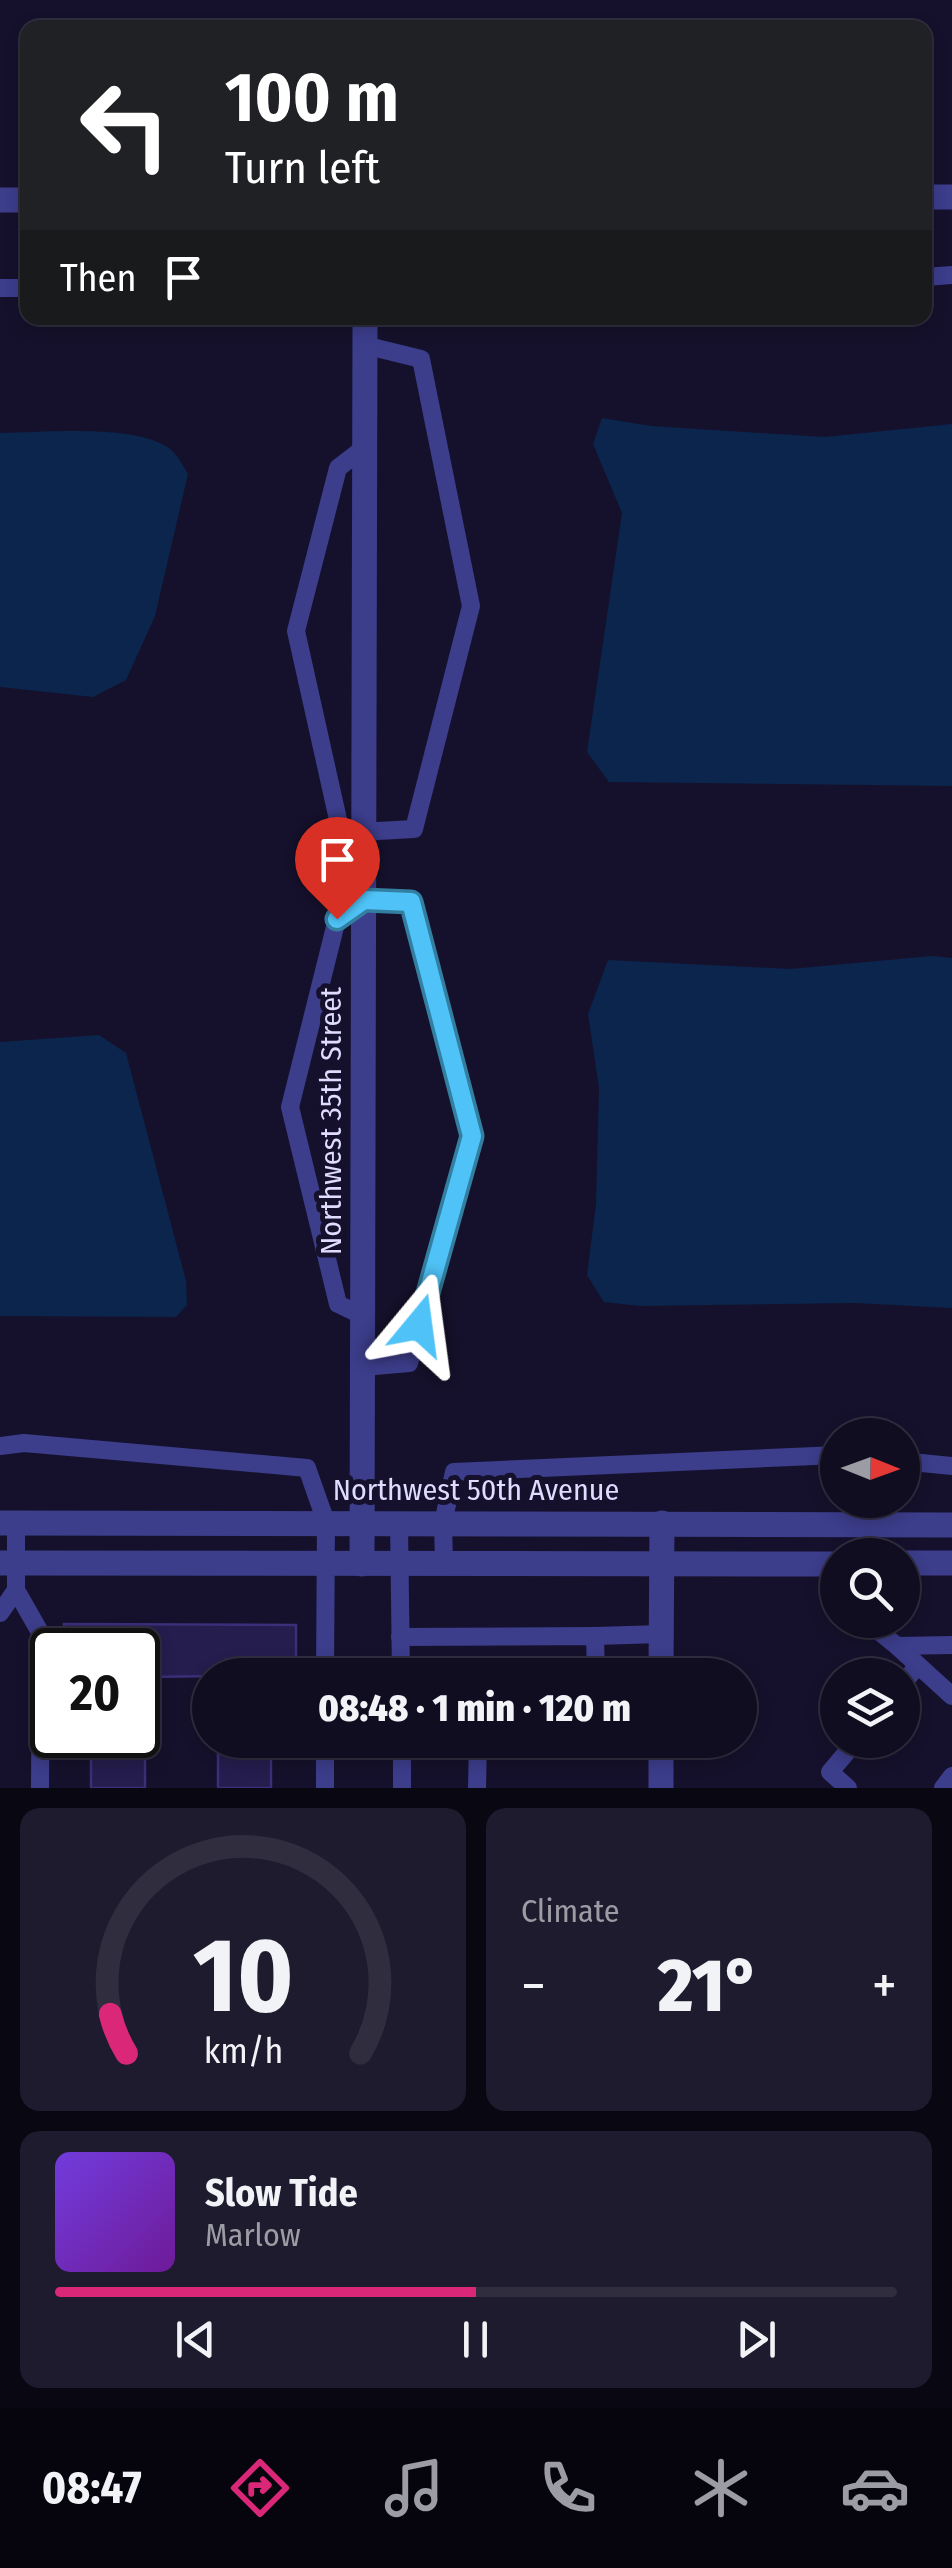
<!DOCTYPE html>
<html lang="en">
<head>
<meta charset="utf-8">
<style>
	:root { --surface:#100d21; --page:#1e1b2e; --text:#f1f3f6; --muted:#9c9ca5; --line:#302d3f; --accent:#db2777 }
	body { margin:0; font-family:"Fira Sans Condensed",sans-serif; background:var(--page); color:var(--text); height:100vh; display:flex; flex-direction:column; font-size:38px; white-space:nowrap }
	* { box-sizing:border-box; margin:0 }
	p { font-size:32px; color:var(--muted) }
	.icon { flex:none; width:55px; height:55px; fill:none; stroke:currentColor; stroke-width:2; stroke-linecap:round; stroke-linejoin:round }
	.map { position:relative; height:1788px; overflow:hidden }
	.details { display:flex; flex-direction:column; gap:20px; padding:20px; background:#090712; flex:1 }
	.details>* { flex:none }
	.hud { position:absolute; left:20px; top:20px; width:912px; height:305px; border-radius:20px; box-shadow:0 5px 15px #0003,0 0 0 2px var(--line); background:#202124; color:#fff; overflow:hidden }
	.needle { width:65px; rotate:91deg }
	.fabs { position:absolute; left:820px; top:1418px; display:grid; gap:20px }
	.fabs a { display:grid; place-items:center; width:100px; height:100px; border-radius:50%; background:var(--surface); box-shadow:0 5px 15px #0003,0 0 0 2px var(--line); font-size:50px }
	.speed { position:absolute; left:30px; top:1628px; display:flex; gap:20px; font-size:50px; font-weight:700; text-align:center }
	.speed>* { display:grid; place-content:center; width:130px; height:130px; border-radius:50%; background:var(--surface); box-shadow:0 5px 15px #0003,0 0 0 2px var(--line); line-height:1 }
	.speed .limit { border:5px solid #111; border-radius:15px; background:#fff; color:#111 }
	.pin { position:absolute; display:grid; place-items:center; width:85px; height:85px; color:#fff; margin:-102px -42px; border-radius:50% 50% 50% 0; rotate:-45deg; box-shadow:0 0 10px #0007 }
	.pin .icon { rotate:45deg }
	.me { position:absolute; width:110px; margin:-55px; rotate:16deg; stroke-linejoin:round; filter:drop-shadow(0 0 8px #0008) }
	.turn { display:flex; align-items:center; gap:35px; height:210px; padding:0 40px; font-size:45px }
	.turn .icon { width:130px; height:130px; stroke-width:2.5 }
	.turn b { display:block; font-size:70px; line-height:85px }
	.then { display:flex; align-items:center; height:95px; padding:0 40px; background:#0003; gap:20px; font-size:38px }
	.big { font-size:75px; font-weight:800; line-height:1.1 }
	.details .widget { flex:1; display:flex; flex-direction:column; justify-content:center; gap:15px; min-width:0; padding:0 35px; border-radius:20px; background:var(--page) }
	.details .dial { align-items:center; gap:0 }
	.dial svg { height:260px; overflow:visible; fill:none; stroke:var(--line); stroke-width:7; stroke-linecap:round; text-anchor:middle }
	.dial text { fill:var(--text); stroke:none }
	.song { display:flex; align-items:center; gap:30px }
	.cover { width:120px; height:120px; border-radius:15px; background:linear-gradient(135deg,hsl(260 70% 55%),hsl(280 70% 35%)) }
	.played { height:10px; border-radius:5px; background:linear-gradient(90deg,var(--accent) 50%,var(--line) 50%) }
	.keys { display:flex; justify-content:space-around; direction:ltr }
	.heat { display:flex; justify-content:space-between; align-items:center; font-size:55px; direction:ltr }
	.details .tiles { flex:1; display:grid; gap:20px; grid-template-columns:1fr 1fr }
	.widget:last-child { grid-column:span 2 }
	.trip { position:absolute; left:192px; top:1658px; width:565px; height:100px; border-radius:50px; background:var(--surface); box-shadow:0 5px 15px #0003,0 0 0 2px var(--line); font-weight:800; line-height:100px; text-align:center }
	.dock { display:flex; height:160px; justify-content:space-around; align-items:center; background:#06050d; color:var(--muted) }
	.dock .icon { width:70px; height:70px }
	.dock .active { color:var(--accent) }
	.dock b { font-size:45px; color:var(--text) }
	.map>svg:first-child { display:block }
	.water { fill:#0b254c }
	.building { fill:#251d4d; stroke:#3a2f79; stroke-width:2.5 }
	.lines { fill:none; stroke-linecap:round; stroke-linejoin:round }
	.lane { stroke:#3c3d8b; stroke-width:18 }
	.street { stroke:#3c3d8b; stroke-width:25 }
	.route-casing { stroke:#337fa1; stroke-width:25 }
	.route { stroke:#4fc3f7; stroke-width:18 }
	.labels { text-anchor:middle; stroke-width:10; stroke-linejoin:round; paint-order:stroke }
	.street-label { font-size:30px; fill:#dfdcff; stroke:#15112c }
</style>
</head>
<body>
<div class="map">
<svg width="952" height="1788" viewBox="0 0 952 1788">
	<rect width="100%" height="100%" fill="#15112c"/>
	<g class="water">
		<polygon points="602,418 651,426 824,437 952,424 952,786 609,782 587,752 622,513 593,444"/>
		<path d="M 0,433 C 42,433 136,423 170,449 C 177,454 183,466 188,474 L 155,616 L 126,680 L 93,697 L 0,687 Z"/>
		<polygon points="932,956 952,958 952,1308 855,1303 640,1306 604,1302 587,1275 596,1204 599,1088 588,1014 608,960 790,969"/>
		<polygon points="99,1035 126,1053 186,1281 187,1305 176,1317 0,1316 0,1042"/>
	</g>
	<g class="building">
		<polygon points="64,1624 296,1625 296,1675 145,1677 145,1788 91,1788 91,1735 138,1735 138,1650 64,1650"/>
		<rect x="218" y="1740" width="53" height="48"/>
	</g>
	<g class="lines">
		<g class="lane">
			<polyline points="925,277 952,275"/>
			<polyline points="0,288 28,288"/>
			<polyline points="364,448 338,468 296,631 341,833 414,829 471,606 421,359 364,345"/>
			<polyline points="363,1316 338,1304 290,1107 337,919 364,900 411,902 472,1136 409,1363 363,1367"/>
			<polyline points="0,1446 24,1443 307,1468 326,1522 325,1675"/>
			<polyline points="902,1461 952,1466"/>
			<polyline points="399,1522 401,1675"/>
			<polyline points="16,1523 16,1590 41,1634 40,1788"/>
			<polyline points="444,1564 443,1523 454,1472 838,1455"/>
			<polyline points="0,1613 16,1590"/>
			<polyline points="865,1620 897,1646 952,1645"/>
			<polyline points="595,1636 661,1634"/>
			<polyline points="400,1637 595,1636 596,1675"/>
			<polyline points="897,1646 952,1696"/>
			<polyline points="902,1685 918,1665"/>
			<polyline points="402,1740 402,1788"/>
			<polyline points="325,1788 325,1740"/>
			<polyline points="477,1788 478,1740"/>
			<polyline points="848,1788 830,1772 857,1740"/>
			<polyline points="943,1788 952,1776"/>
		</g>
		<g class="street">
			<polyline points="925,197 952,197"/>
			<polyline points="0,200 28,200"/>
			<polyline points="0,1523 952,1525"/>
			<polyline points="0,1563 838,1564"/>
			<polyline points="902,1563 952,1563"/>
			<polyline points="362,1564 365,318"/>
			<polyline points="661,1675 662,1523"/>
			<polyline points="661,1788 661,1740"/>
		</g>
	</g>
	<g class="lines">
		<defs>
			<polyline id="route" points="337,919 364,900 411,902 472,1136 419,1325"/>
		</defs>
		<use href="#route" class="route-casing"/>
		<use href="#route" class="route"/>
	</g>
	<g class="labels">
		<g class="street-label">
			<text transform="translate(331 1121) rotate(-90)" y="10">Northwest 35th Street</text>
			<text x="476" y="1500">Northwest 50th Avenue</text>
		</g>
	</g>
</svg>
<div class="fabs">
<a><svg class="needle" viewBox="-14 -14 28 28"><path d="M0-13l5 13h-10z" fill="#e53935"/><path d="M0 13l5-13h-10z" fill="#9c9ca5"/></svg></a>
<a><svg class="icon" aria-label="search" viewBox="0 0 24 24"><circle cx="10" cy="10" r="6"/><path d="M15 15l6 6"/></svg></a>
<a><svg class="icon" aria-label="layers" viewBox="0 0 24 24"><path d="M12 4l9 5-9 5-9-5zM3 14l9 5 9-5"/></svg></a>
</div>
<div class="speed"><div class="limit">20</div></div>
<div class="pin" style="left:337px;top:919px;background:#d93025"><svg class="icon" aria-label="arrive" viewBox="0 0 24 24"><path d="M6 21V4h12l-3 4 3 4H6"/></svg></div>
<svg class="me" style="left:419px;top:1325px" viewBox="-20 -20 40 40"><path d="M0-17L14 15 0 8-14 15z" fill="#4fc3f7" stroke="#fff" stroke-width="4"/></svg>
<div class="trip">08:48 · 1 min · 120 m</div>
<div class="hud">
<div class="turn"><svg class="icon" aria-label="left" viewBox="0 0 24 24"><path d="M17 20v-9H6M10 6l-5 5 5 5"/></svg><div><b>100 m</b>Turn left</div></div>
<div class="then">Then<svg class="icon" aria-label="arrive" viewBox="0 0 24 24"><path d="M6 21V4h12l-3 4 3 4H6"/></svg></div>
</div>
</div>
<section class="details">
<div class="tiles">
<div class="widget dial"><svg viewBox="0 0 100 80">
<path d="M14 69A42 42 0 1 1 86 69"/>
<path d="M14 69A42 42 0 0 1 9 57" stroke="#db2777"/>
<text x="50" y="56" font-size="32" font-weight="700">10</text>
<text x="50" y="72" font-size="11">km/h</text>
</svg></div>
<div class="widget"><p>Climate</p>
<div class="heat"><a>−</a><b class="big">21°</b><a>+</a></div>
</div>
<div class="widget">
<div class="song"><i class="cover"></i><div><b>Slow Tide</b><p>Marlow</p></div></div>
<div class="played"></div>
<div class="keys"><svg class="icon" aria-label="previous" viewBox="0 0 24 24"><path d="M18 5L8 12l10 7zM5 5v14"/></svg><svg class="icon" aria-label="pause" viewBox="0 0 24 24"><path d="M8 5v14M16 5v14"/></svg><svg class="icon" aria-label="next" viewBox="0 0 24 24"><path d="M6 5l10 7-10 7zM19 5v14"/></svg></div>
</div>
</div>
</section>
<nav class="dock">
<b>08:47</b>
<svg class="icon active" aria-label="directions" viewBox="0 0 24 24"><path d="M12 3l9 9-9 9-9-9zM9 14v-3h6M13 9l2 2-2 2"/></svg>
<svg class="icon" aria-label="music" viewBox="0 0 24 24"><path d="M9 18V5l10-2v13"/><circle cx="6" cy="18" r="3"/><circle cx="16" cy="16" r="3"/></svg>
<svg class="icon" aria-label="phone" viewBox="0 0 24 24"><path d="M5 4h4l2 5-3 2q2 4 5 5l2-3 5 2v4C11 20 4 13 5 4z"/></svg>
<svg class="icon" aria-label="climate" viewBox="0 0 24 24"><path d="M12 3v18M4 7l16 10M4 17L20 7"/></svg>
<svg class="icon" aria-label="car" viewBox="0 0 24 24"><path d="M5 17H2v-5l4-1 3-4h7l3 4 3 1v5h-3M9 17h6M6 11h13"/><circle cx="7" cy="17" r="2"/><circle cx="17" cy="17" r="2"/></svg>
</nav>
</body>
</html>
